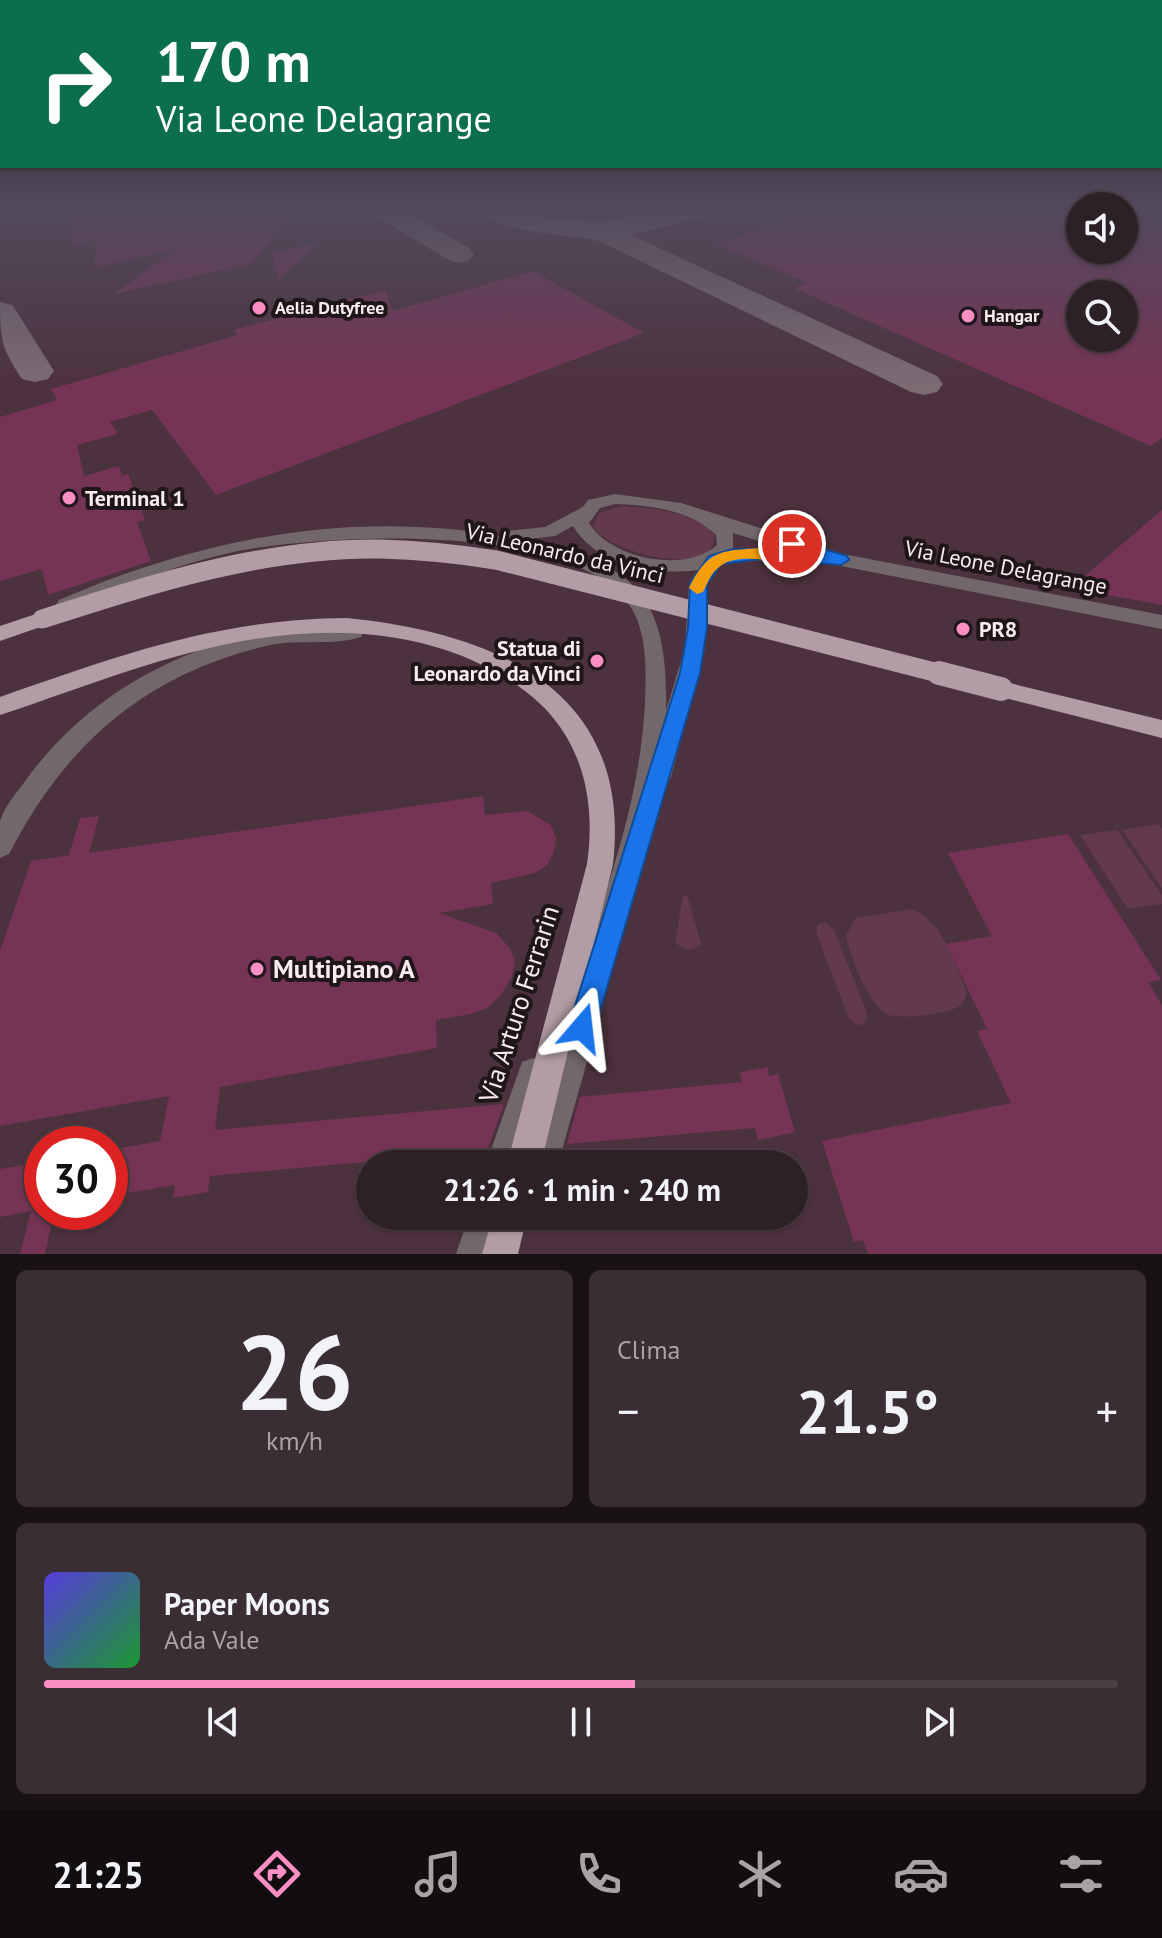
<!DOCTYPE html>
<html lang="it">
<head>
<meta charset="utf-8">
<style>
	:root { --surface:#2e2027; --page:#3a2d33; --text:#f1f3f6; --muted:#a7a3a7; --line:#493e44; --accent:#fb8fc3 }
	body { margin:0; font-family:"PT Sans",sans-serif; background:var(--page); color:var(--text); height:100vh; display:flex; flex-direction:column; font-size:30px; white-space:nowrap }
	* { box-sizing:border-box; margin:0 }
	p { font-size:26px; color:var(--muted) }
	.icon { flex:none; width:44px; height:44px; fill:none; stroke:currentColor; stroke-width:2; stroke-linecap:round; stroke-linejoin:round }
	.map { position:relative; height:1254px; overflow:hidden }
	.drawer { display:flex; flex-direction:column; gap:16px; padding:16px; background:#191215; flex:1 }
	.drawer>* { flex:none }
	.guide { position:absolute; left:0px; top:0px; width:1162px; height:168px; box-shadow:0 2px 6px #0004,0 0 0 2px var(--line); background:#0b6e4f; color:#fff; overflow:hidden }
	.tools { position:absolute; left:1066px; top:192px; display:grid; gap:16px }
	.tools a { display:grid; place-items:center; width:72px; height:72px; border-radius:50%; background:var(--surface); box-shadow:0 2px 6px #0004,0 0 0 2px var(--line); font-size:40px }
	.speed { position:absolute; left:24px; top:1126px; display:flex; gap:16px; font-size:40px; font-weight:700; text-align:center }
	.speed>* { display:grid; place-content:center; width:104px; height:104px; border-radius:50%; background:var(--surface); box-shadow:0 2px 6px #0004,0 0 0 2px var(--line); line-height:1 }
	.speed .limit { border:12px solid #d22; background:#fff; color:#111 }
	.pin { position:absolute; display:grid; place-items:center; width:68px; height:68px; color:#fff; margin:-34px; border:4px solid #fff; border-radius:50%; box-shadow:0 2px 8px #0007 }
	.me { position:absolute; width:88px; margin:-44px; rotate:17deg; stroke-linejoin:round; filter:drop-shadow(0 0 6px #0008) }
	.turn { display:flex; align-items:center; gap:28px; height:168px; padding:0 24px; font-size:36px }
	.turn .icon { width:104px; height:104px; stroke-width:2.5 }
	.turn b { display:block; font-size:56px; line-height:68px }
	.big { font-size:60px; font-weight:700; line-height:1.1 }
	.drawer .tile { flex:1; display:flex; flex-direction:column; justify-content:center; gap:12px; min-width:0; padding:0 28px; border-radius:12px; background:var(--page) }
	.drawer .dial { align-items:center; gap:0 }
	.dial b { font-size:104px; line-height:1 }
	.song { display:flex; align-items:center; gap:24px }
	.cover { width:96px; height:96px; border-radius:12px; background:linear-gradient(135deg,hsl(250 70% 55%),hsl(130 70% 35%)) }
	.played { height:8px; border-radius:4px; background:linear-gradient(90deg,var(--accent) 55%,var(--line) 55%) }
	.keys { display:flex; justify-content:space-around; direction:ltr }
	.heat { display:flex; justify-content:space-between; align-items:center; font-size:44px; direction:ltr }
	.drawer .tiles { flex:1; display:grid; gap:16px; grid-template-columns:1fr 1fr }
	.tile:last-child { grid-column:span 2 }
	.trip { position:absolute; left:356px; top:1150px; width:452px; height:80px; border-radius:40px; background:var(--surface); box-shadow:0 2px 6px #0004,0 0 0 2px var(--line); font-weight:700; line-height:80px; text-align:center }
	.dock { display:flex; height:128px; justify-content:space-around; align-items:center; background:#120d10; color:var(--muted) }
	.dock .icon { width:56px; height:56px }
	.dock .current { color:var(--accent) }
	.dock b { font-size:36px; color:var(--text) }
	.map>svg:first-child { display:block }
	.built { fill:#4c323e; fill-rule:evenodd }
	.green { fill:#633a4d }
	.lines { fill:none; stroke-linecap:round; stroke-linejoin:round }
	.taxiway { fill:#7c6b73; fill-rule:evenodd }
	.building { fill:#753455; fill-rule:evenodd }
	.minor { fill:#72686c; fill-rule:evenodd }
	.major { fill:#b29da6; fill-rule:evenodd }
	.major-bridge-far1 { stroke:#b29da6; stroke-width:19 }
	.major-bridge { stroke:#b29da6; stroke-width:24 }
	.route { fill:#1a73e8; stroke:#114b97; stroke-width:2 }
	.slow { fill:#f59e0b }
	.poi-dot { fill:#fb8fc3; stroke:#1f161a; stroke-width:3 }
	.labels { text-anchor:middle; stroke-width:8; stroke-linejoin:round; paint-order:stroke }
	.far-poi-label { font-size:18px; font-weight:bold; fill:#f9ebf1; stroke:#1f161a; text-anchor:start }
	.poi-label { font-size:22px; font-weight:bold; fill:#f9ebf1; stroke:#1f161a; text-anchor:start }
	.street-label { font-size:22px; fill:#f9ebf1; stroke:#1f161a }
	.near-poi-label { font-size:26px; font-weight:bold; fill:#f9ebf1; stroke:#1f161a; text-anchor:start }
	.near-street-label { font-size:26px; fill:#f9ebf1; stroke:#1f161a }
</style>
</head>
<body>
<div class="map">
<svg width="1162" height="1254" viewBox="0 0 1162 1254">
	<rect width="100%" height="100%" fill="#3e2b34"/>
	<path class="built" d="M 0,208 L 1080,208 L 1080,250 L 1124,250 L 1124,208 L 1162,208 L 1162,1254 L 0,1254 ZM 1080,294 L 1124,294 L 1124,338 L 1080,338 ZM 42,1144 L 110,1144 L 110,1212 L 42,1212 ZM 370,1164 L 794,1164 L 794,1216 L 370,1216 Z"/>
	<g class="green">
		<path d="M 621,506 C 650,508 697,511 715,536 C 713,544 711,553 702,556 C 675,567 610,550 593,527 L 599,513 Z"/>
		<polygon points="1159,824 1162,829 1162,888 1122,830"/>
		<polygon points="1117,830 1162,895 1162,904 1128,909 1080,835"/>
		<path d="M 687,894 L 701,944 C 692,953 682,951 675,941 L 683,897 Z"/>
		<path d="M 912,909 C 944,922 953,962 967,992 C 965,999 964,1004 958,1007 C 945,1014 896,1021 884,1013 C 868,1001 849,955 846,935 L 856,918 Z"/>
		<polygon points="825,922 834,930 867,1013 866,1021 859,1026 849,1019 817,935 817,925"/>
	</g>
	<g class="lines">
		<g class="taxiway">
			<polygon points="368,208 400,208 469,248 474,254 469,260 459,263 449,260 372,214"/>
			<path d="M 479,208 L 515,208 L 546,218 L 599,221 L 677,208 L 720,208 L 716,214 L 631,235 L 937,376 L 943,384 L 937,392 L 924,395 L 911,392 L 599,241 C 570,234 497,234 479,208 Z"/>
			<path d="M 0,302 L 12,305 L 17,312 L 54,371 L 48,379 L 35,382 L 22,379 C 1,348 0,338 0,302 Z"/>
		</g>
	</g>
	<g class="building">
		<polygon points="119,208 190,208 201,217 236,208 280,208 285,224 251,264 114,294 175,249 94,268 97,239 72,245 75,218"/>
		<path d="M 823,208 L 1080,208 L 1080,250 L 1124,250 L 1124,214 L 1162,225 L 1162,438 L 1151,446 L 794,288 L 807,283 L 716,244 ZM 1080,294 L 1124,294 L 1124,338 L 1080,338 Z"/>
		<polygon points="319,242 278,280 272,254"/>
		<polygon points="533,271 644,333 216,495 152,410 110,422 118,434 77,445 84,476 119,466 122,476 128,474 145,520 137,522 151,561 48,595 42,569 0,581 0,417 57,400 51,389 238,335 233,330 386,290 392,311"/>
		<polygon points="1162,510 1162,605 1102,594 1079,581"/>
		<polygon points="483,796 485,815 527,811 551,825 556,838 554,852 547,865 535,873 491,883 493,904 439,913 496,933 509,947 515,960 512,977 500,996 487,1008 471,1014 436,1020 437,1048 220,1087 215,1130 504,1104 487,1151 210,1176 208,1192 173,1198 175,1185 110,1196 110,1150 160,1141 169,1096 0,1126 0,951 31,861 69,855 80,818 99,816 89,853"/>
		<polygon points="1068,834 1161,980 1148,982 1162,1005 1162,1254 868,1254 863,1240 854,1242 822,1141 1011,1103 977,1031 987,1029 946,944 992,936 948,853"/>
		<polygon points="768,1067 769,1076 778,1074 795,1132 758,1140 755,1128 567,1144 580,1097 742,1082 740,1072"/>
		<polygon points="42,1162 42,1209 0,1217 0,1169"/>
		<polygon points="31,1212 54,1212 45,1254 20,1254"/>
	</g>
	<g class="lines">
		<g class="minor">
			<path d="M 615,494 L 681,503 L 843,554 L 1162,615 L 1162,629 L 841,566 L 810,557 L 801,563 L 747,560 L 721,565 L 707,584 L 705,648 L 671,777 L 667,784 L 659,787 L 643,858 L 597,991 L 604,1002 L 558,1164 L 524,1164 L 566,1029 L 558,1017 C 599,915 639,814 645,703 C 646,676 647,645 637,619 C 596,518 326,534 238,551 C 180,563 126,585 73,610 L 66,612 L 56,605 L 59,600 C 201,538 352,509 506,537 L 507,531 L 545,527 L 583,507 L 588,500 ZM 615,504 C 649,505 691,510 716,535 L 717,545 C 685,574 611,559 589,523 L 600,508 ZM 573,526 C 597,566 655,576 698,570 L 689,583 L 685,648 L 666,711 C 669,593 633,561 520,540 L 555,536 ZM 733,533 L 789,550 L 747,548 L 733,551 Z"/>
			<path d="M 354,625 L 361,627 L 364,632 L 361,637 C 333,646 300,639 270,645 C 147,673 66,743 9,854 L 0,858 C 0,847 0,831 0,821 C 4,807 17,792 26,780 C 75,712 147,664 228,641 C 269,628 311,626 354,625 Z"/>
			<polygon points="533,1058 544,1062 548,1073 520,1164 486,1164 522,1062"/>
			<polygon points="469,1216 503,1216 492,1254 456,1254"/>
		</g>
		<g class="major">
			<polygon points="42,612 49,614 52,619 49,624 0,641 0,626"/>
			<path d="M 347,618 C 494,633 633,689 613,864 L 541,1164 L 507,1164 L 587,864 C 597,795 580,730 521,688 C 477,657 429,641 375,635 C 241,621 124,674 0,715 L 0,697 C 120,655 218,619 347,618 Z"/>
			<polygon points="1001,681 1162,720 1162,738 993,695 990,689 993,683"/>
			<polygon points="493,1216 527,1216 518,1254 482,1254"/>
		</g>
		<path class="major-bridge-far1" d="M 42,619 C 151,584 265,547 381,549 C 420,550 458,554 496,560 L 946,675"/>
		<polyline class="major-bridge" points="939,673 1001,689"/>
	</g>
	<linearGradient id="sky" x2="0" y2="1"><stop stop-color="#22181d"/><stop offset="0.54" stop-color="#524a5c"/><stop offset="1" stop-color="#524a5c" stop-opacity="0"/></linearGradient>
	<rect width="1162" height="384" fill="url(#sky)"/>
	<polygon class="route" points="792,539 847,556 849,560 841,565 762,559 721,564 707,584 707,628 700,673 595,1028 591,1037 582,1041 572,1037 568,1028 680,673 688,628 690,583 709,556 732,549 793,550 783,544"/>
	<path class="slow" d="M 762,548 L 814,552 L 822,558 C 804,576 740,543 716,570 C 710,575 707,585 703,592 L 697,594 L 689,588 C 709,549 720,551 762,548 Z"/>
	<g class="poi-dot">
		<circle cx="259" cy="308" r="8"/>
		<circle cx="968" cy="316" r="8"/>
		<circle cx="69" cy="498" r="8"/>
		<circle cx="963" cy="629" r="8"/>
		<circle cx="597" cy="661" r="8"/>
		<circle cx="257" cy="969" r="8"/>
	</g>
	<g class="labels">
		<g class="far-poi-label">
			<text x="275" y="314">Aelia Dutyfree</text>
			<text x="984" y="322">Hangar</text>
		</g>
		<g class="poi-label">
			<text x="85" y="506">Terminal 1</text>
			<text x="979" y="637">PR8</text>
			<text x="581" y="656" text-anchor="end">Statua di<tspan x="581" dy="25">Leonardo da Vinci</tspan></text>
		</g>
		<g class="street-label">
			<text transform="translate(565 553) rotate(13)" y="8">Via Leonardo da Vinci</text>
			<text transform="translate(1006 567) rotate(11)" y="8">Via Leone Delagrange</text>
		</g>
		<g class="near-poi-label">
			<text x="273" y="978">Multipiano A</text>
		</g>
		<g class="near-street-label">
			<text transform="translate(519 1004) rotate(-72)" y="9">Via Arturo Ferrarin</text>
		</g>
	</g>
</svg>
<div class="tools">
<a><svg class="icon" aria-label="sound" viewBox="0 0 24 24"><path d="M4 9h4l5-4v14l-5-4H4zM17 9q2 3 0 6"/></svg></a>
<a><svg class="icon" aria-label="search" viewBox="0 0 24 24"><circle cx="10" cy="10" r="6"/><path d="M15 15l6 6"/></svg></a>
</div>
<div class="speed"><div class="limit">30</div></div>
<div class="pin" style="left:792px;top:544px;background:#d93025"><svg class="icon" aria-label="arrive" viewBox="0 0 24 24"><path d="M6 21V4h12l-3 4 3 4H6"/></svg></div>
<svg class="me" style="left:582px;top:1028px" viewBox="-20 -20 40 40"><path d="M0-17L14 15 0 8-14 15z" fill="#1a73e8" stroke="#fff" stroke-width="4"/></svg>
<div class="trip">21:26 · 1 min · 240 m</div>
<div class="guide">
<div class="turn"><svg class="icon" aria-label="right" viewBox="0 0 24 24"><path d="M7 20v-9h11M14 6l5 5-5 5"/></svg><div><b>170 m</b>Via Leone Delagrange</div></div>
</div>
</div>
<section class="drawer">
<div class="tiles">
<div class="tile dial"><b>26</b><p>km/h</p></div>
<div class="tile"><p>Clima</p>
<div class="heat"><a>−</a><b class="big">21.5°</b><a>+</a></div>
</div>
<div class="tile">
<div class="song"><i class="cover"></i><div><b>Paper Moons</b><p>Ada Vale</p></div></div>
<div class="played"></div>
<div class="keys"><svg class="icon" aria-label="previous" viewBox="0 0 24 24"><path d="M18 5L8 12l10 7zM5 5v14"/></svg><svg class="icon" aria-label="pause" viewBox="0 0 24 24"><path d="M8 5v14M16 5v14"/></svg><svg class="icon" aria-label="next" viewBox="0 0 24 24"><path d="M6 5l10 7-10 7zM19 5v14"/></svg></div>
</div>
</div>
</section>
<nav class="dock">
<b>21:25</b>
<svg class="icon current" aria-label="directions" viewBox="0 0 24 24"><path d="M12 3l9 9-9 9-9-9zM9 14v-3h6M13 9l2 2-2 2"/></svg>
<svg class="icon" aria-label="music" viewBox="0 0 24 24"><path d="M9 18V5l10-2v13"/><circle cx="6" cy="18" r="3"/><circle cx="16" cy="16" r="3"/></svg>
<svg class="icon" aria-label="phone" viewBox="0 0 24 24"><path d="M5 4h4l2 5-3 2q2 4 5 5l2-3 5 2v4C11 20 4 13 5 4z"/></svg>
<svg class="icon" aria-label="climate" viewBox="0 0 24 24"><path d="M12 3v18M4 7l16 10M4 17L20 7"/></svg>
<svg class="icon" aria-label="car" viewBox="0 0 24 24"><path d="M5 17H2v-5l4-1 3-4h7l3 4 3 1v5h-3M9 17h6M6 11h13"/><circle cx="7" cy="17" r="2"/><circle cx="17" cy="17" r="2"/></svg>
<svg class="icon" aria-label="filters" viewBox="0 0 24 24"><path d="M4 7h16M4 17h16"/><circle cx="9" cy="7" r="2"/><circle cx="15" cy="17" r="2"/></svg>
</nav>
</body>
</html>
